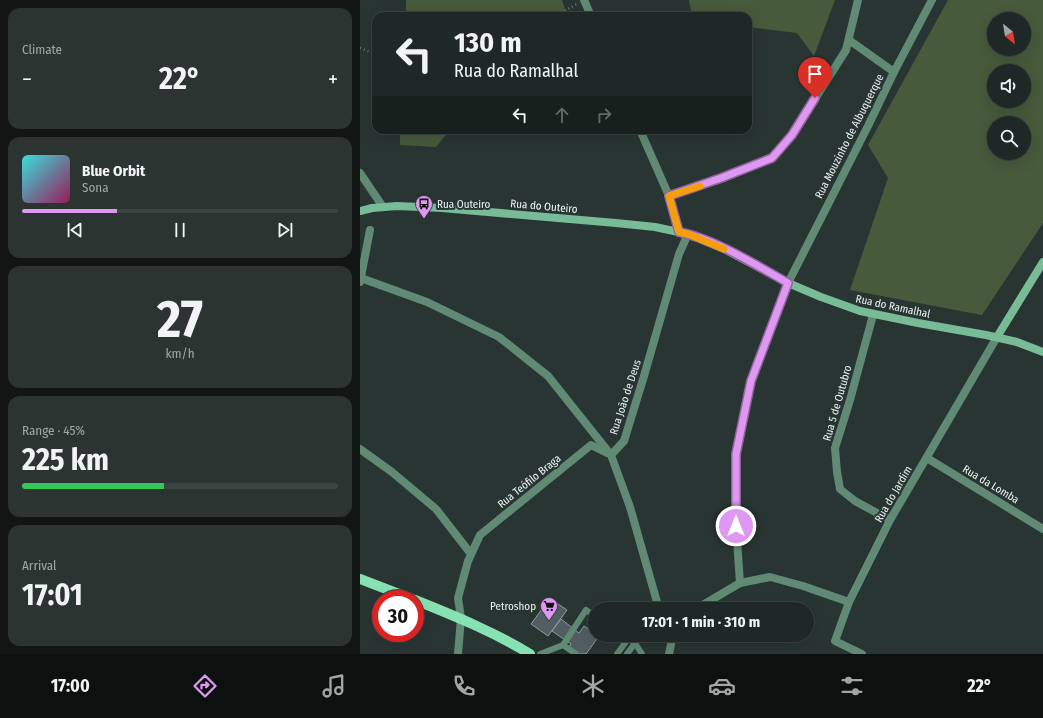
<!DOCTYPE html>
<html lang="en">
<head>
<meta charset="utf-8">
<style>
	:root { --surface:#1f2826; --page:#2c3432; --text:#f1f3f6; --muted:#a1a6a7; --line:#3c4443; --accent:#df98f1 }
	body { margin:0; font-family:"Fira Sans Condensed",sans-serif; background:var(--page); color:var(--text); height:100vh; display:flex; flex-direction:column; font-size:15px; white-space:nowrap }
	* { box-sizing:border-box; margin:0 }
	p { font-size:13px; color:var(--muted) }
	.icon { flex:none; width:22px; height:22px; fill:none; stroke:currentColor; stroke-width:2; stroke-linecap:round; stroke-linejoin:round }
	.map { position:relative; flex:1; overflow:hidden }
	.details { display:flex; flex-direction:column; gap:8px; padding:8px; background:#111615; width:360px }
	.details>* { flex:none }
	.banner { position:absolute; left:12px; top:12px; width:380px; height:122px; border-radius:12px; box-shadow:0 4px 16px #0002,0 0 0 1px var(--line); background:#1f2826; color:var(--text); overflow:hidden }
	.needle { width:26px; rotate:150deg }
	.fabs { position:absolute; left:627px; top:12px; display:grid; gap:8px }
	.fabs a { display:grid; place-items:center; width:44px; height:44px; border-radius:50%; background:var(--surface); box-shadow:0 4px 16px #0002,0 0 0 1px var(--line); font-size:20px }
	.speed { position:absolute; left:12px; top:590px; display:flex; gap:8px; font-size:20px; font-weight:700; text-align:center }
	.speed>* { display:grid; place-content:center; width:52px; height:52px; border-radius:50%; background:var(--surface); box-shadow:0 4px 16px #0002,0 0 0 1px var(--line); line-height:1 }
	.speed .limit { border:6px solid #d22; background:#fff; color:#111 }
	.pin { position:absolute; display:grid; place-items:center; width:34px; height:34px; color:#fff; margin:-41px -17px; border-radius:50% 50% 50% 0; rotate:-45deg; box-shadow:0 0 4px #0007 }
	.pin .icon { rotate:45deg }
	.me { position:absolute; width:44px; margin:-22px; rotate:0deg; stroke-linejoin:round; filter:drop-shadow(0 0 3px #0008) }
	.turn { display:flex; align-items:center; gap:14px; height:84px; padding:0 16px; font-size:18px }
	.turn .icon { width:52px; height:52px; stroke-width:2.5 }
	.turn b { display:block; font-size:28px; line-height:34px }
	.lanes { display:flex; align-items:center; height:38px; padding:0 16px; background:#0003; justify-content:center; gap:20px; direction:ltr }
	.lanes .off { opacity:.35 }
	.big { font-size:30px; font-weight:700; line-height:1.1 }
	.details .card { flex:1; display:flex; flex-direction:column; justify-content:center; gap:6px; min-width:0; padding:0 14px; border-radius:12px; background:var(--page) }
	.details .dial { align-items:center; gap:0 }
	.dial b { font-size:52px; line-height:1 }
	.song { display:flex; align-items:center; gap:12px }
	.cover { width:48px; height:48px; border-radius:6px; background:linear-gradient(135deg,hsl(180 70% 55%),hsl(330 70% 35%)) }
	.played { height:4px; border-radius:2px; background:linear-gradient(90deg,var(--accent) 30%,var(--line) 30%) }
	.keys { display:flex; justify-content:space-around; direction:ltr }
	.heat { display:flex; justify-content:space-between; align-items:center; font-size:22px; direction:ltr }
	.charge { height:6px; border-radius:3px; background:linear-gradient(90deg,#34c759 45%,var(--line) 0) }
	.trip { position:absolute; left:228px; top:602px; width:226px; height:40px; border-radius:20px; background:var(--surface); box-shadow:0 4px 16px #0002,0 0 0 1px var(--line); font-weight:700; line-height:40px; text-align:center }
	.tab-bar { display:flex; height:64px; justify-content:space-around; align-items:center; background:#0c100f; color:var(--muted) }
	.tab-bar .icon { width:28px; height:28px }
	.tab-bar .current { color:var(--accent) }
	.tab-bar b { font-size:18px; color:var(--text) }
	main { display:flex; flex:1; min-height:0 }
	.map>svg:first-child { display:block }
	.green { fill:#475a3b; fill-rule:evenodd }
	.building { fill:#515e61; stroke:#8f9da0 }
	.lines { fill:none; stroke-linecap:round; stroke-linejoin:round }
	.path { stroke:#6e7876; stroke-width:2.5; stroke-dasharray:1 3; stroke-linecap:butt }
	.lane { stroke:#608a73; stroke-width:6 }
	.street { stroke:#608a73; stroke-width:8 }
	.secondary { stroke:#77bb97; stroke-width:8 }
	.primary { stroke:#87e2b3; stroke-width:10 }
	.route-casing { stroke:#91639d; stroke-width:10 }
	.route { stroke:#df98f1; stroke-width:7 }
	.slow { stroke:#f59e0b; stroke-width:7 }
	.labels { text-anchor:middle; stroke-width:4; stroke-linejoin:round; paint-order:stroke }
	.street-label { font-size:11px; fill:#ebf3f1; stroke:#293533 }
	.poi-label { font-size:11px; fill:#ebf3f1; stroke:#293533; text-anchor:start }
</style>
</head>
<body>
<main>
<section class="details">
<div class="card"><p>Climate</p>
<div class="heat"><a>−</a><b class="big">22°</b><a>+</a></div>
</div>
<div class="card">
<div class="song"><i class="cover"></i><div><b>Blue Orbit</b><p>Sona</p></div></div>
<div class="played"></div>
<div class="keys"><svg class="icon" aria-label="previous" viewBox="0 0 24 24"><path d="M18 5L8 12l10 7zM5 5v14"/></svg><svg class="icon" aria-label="pause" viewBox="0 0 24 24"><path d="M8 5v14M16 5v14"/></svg><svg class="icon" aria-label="next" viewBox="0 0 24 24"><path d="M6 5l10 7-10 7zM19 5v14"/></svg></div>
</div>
<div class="card dial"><b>27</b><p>km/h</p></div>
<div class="card"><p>Range · 45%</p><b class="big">225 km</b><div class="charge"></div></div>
<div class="card"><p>Arrival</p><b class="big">17:01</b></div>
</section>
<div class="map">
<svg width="683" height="654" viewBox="0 0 683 654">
	<rect width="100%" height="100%" fill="#293533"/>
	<g class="green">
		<polygon points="46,0 202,0 207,16 46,16"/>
		<polygon points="329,0 475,0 454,56 437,33 388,27 388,16 332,16"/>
		<path d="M 588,0 L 683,0 L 683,223 L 622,315 L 490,290 L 528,178 L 508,145 ZM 634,19 L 664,19 L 664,49 L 634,49 ZM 634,71 L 664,71 L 664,101 L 634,101 ZM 634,123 L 664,123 L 664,153 L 634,153 Z"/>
		<polygon points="40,130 90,130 76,147 40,145"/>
	</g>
	<g class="building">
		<polygon points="191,602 193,604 195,602 207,610 188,636 171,624 185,605 187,607"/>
		<polygon points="201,619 219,633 224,626 235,633 235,635 239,636 226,654 212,654 207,650 211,644 192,631"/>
	</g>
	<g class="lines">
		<g class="path">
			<polyline points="194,16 217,4"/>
			<polyline points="0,48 16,54"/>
		</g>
		<g class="lane">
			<polyline points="263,635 275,643 282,654"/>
			<polyline points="203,645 226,610 235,616"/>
			<polyline points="180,654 203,645 216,654"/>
			<polyline points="257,654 268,639"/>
			<polyline points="267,654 275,643"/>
		</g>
		<g class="street">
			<polyline points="224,0 231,16"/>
			<polyline points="489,40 534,72"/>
			<polyline points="280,130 309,196 319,233"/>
			<polyline points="0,173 23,207"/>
			<polyline points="309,196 361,179 412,158 432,135 486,50 498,0"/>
			<polyline points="1,278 67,302 139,337 188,376 251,455"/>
			<polyline points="0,282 10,230"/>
			<polyline points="513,315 490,400 475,448 477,472 480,489 495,501 530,520"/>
			<polyline points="0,449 32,472 76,509 111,554"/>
			<polyline points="567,458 683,529"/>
			<polyline points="380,583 376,526 376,454 391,381 428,283 508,126 534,72 572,0"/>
			<polyline points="299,609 270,507 251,455 264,441 284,376 319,254 328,234"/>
			<polyline points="336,609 380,583 410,577 443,586 489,602"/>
			<polyline points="98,654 101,618 98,598 108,561 120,535 231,445 247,453"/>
			<polyline points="309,654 313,635"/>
			<polyline points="502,654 475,641 489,602 530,520 637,337"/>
		</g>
		<g class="secondary">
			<polyline points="0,211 12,208 37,206 82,208 256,223 295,227 328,234 364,249 428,283 461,297 500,311 558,323 626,335 657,342 683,352"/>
			<polyline points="637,337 683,262"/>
		</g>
		<g class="primary">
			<polyline points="0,579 52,599"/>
			<path d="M 55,600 C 95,616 134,632 170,654"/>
		</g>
	</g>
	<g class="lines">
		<defs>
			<path id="route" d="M 376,526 L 376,454 L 391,381 L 428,283 C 396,265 355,239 319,232 L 309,196 L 361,178 L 412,158 L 432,135 L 455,98"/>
		</defs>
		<use href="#route" class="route-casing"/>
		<use href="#route" class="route"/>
		<polyline class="slow" points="340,186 309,196 319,232 328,234 364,249"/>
	</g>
	<defs>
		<symbol id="bus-pin" viewBox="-11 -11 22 30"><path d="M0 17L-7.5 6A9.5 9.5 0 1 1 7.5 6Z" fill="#df98f1" stroke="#293533"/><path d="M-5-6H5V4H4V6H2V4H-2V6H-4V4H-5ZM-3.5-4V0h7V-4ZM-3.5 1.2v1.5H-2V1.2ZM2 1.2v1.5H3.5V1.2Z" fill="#111"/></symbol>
		<symbol id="supermarket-pin" viewBox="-11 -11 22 30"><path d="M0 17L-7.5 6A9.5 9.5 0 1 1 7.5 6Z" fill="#df98f1" stroke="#293533"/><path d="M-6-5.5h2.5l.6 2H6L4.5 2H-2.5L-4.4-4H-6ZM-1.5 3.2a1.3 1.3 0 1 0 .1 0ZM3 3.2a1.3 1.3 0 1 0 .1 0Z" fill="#111"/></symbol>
	</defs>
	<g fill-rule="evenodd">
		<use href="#bus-pin" x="54" y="194" width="20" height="27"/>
		<use href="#supermarket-pin" x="179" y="596" width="20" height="27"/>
	</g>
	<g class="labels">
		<g class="street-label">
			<text transform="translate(489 136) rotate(-63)" y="4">Rua Mouzinho de Albuquerque</text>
			<text transform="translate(184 206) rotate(5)" y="4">Rua do Outeiro</text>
			<text transform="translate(533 306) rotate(12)" y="4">Rua do Ramalhal</text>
			<text transform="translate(265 397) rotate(-72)" y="4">Rua João de Deus</text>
			<text transform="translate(477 403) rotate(-74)" y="4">Rua 5 de Outubro</text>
			<text transform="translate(169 481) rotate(-39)" y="4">Rua Teófilo Braga</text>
			<text transform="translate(631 484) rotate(31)" y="4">Rua da Lomba</text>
			<text transform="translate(533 494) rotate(-60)" y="4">Rua do Jardim</text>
		</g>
		<g class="poi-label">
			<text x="77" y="208">Rua Outeiro</text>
			<text x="176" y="610" text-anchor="end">Petroshop</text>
		</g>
	</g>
</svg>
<div class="fabs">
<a><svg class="needle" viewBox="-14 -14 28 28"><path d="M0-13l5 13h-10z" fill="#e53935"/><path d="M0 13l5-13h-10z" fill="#a1a6a7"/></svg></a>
<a><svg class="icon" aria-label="sound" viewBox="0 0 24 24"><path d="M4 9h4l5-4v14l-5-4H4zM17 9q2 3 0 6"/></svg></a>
<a><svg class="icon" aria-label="search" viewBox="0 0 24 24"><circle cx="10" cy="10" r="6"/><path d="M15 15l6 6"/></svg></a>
</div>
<div class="speed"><div class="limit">30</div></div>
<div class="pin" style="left:455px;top:98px;background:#d93025"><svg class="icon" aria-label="arrive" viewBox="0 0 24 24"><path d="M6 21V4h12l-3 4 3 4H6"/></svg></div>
<svg class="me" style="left:376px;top:526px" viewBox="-20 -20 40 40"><circle r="17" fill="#df98f1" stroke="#fff" stroke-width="3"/><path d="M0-11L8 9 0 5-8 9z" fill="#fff"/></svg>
<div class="trip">17:01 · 1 min · 310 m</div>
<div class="banner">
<div class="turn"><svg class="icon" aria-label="left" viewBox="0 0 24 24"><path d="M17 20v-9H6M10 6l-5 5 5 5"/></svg><div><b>130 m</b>Rua do Ramalhal</div></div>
<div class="lanes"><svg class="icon" aria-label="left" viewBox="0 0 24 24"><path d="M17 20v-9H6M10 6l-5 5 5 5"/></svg><svg class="icon off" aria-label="ahead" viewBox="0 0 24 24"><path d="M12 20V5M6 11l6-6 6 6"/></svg><svg class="icon off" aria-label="right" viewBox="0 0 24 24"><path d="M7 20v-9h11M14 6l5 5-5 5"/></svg></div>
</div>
</div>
</main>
<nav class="tab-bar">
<b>17:00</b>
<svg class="icon current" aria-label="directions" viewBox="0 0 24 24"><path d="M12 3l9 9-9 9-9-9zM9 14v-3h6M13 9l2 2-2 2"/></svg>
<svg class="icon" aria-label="music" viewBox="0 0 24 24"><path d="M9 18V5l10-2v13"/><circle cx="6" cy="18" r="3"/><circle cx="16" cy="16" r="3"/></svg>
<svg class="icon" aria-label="phone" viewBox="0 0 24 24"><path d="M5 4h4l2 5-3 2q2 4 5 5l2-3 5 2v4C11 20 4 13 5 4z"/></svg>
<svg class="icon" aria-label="climate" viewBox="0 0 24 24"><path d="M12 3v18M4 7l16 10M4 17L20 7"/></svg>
<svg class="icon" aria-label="car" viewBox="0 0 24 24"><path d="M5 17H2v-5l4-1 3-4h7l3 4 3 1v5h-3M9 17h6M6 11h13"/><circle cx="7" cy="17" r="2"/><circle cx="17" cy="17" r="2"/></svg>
<svg class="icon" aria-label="filters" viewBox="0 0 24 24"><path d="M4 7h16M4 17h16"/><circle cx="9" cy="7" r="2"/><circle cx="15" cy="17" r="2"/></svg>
<b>22°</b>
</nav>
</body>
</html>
